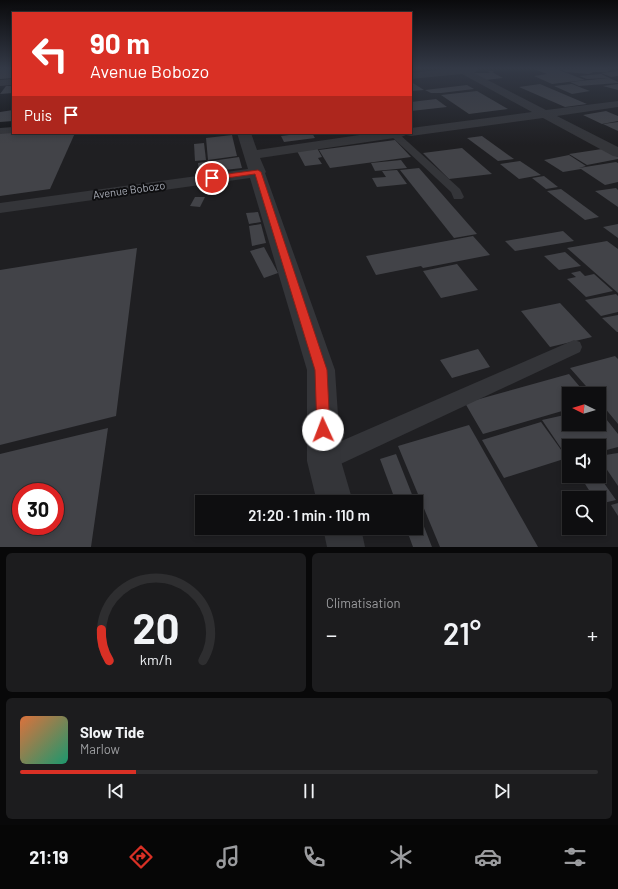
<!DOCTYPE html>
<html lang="fr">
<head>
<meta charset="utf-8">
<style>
	:root { --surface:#0e0e10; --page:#1c1c1e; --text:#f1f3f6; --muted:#9b9c9f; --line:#2e2e30; --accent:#d93025 }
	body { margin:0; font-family:Barlow,sans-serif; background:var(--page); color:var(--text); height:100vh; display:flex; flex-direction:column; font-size:15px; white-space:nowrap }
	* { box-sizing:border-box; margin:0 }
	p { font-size:13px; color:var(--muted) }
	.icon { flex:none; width:22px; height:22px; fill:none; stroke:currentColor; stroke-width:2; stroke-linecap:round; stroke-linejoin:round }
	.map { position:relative; height:547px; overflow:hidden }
	.panel { display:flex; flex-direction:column; gap:6px; padding:6px; background:#080809; flex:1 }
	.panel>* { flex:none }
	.top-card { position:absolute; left:12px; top:12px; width:400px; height:122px; border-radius:0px; box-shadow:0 2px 6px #0003,0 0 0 1px var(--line); background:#d93025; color:#fff; overflow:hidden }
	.needle { width:26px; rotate:275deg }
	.buttons { position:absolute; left:562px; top:387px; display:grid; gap:8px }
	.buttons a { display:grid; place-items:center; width:44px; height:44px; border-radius:0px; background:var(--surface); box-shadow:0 2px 6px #0003,0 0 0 1px var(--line); font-size:20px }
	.speed { position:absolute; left:12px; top:483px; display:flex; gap:8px; font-size:20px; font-weight:700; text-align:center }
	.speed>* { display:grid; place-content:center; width:52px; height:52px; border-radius:50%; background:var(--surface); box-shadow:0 2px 6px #0003,0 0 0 1px var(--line); line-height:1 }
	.speed .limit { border:6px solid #d22; background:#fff; color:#111 }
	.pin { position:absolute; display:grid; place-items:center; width:34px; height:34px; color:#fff; margin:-17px; border:2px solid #fff; border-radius:50%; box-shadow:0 1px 4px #0007 }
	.me { position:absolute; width:44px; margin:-22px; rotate:358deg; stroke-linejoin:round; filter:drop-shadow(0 0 3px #0008) }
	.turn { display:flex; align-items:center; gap:14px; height:84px; padding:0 12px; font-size:18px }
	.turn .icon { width:52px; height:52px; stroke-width:2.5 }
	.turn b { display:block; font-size:28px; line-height:34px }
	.then { display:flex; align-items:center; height:38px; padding:0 12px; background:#0003; gap:8px; font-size:15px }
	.big { font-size:30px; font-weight:600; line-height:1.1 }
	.panel .tile { flex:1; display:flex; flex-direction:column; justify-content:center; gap:6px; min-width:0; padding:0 14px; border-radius:6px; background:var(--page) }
	.panel .dial { align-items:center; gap:0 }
	.dial svg { height:104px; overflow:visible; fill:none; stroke:var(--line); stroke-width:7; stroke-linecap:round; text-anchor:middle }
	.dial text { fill:var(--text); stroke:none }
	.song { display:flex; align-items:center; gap:12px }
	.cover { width:48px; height:48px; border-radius:6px; background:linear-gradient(135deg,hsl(20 70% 55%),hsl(160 70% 35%)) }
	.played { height:4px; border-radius:2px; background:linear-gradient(90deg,var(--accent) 20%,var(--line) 20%) }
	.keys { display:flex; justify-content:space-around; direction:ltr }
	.heat { display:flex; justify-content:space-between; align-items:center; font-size:22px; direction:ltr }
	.panel .tiles { flex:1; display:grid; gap:6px; grid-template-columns:1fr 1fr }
	.tile:last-child { grid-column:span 2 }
	.trip { position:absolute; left:195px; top:495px; width:228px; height:40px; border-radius:0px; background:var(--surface); box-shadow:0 2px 6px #0003,0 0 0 1px var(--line); font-weight:600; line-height:40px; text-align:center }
	.menu { display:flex; height:64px; justify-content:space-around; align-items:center; background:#060606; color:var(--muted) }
	.menu .icon { width:28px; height:28px }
	.menu .current { color:var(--accent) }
	.menu b { font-size:18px; color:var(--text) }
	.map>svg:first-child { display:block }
	.built { fill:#1f1f22; fill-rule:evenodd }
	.building { fill:#424348; fill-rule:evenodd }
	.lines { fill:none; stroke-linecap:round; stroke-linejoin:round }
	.service { fill:#343539; fill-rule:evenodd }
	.minor { fill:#343539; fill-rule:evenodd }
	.route { fill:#d93025; stroke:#8d1f18 }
	.labels { text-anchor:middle; stroke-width:4; stroke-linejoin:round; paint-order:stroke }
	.far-street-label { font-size:11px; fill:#a6aab4; stroke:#0e0e10 }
</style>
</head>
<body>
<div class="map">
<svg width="618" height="547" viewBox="0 0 618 547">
	<rect width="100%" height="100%" fill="#131315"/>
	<path class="built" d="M 411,68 L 618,68 L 618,547 L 0,547 L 0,133 L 411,133 ZM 569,394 L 599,394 L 599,424 L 569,424 ZM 569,446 L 599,446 L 599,476 L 569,476 ZM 21,492 L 55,492 L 55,526 L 21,526 ZM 569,498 L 599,498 L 599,528 L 569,528 ZM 202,502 L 416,502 L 416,528 L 202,528 Z"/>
	<g class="building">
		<polygon points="13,68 13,78 0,79 0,69"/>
		<polygon points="554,68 585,80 552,84 534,76 547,74 534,69"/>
		<polygon points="607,68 611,70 607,72 593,72 589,74 566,72 559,69"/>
		<polygon points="488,71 493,71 494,72 492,72 503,78 485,80 471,73 490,73"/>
		<polygon points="618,71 618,76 611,77 601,73"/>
		<polygon points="601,74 618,82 618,83 579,86 570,82 608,78 587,79 579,76"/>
		<polygon points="411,83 413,83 424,90 411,91"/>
		<polygon points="540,84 587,104 565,107 519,87"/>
		<polygon points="572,84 582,88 590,91 572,94 554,86"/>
		<polygon points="618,84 618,90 603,86"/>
		<polygon points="467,85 474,89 441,93 431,93 425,90"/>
		<polygon points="6,86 13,86 13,93 0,94"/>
		<polygon points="477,91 508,109 469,114 441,95"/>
		<polygon points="436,99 447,107 411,111 411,102"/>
		<polygon points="13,110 13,121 0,122 0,112"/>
		<polygon points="606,111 618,116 618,121 602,124 583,115"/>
		<polygon points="618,122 618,131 603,124"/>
		<polygon points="13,132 75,133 50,189 0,196 0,133"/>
		<polygon points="305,133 312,133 315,138 284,142 281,136"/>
		<polygon points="232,135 237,156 208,160 206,138"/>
		<polygon points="482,136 514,159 498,161 467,138"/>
		<polygon points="395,140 411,157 330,168 319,150"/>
		<polygon points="204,143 206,160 195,161 194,144"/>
		<polygon points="317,148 322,157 318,158 322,164 305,166 297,151"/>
		<polygon points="462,148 492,174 449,179 423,153"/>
		<polygon points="602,149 618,157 618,159 587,165 569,154"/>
		<polygon points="569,155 586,166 579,168 616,162 618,163 618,182 605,185 581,169 563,172 544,160"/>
		<polygon points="239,157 242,168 199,173 198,163"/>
		<polygon points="401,160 407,168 375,171 371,163"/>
		<polygon points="520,161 541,175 519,179 500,164"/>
		<polygon points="419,168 477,234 454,238 400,170"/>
		<polygon points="397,170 407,184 377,187 372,178 386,177 382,171"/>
		<polygon points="544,176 558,187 546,189 532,178"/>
		<polygon points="616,188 618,190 618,207 595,191"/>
		<polygon points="561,189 599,217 585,220 547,191"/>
		<polygon points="195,197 205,197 200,207 190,206"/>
		<polygon points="258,212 261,222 249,224 246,213"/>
		<polygon points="261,224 266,243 252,246 249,226"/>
		<polygon points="618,224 618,238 603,227"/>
		<polygon points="563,231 574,241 515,251 505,241"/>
		<polygon points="473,236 490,255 423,268 421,266 376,275 366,256"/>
		<polygon points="607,241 618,249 618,293 567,248"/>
		<polygon points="264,247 278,273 264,278 250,251"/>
		<polygon points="137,248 116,416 0,445 0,270"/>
		<polygon points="565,252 581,266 559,270 544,256"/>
		<polygon points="457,264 478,290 441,298 423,271"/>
		<polygon points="580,271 585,276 594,274 613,291 586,297 567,279 576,277 571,273"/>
		<polygon points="616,294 618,296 618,312 601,316 585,300"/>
		<polygon points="560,303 592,337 550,347 521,311"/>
		<polygon points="618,315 618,332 617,332 602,318"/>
		<polygon points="478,349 490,367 452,378 440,360"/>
		<polygon points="615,356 618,359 618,424 599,401 599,394 593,394 570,368"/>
		<polygon points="569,374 586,394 569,394 569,409 483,434 465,403"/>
		<polygon points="599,410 618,434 618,447 599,452 599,446 569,446 569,460 542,420 569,414 569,424 599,424"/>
		<polygon points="541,422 567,458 504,478 482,440"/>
		<polygon points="469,425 538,547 440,547 398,446"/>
		<path d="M 108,428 L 91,547 L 0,547 L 0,454 ZM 21,492 L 55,492 L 55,526 L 21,526 Z"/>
		<polygon points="618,453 618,486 599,458 599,456"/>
		<polygon points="396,454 415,502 396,502 380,459"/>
		<polygon points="580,476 599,476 616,500 599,504 599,498 594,498"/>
		<polygon points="618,503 618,516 611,505"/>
		<polygon points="416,506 432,547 413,547 406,528 416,528"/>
	</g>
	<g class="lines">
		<g class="service">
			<polygon points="13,127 13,133 0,134 0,128"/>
			<polygon points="390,133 398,133 460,189 464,197 462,199 454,199 451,192 391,136"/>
			<polygon points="574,340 580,342 582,347 580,352 332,468 324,471 316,468 313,460 316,452"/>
		</g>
		<g class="minor">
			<polygon points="454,68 477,68 478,70 474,73 546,110 618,101 618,107 557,116 618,147 618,157 613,156 543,118 411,136 406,135 401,137 260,158 266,172 265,173 335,370 341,461 353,502 317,502 307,461 307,370 250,178 0,213 0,203 248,169 237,133 251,133 257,150 373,133 411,133 411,128 532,112 462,74 411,79 411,73"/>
			<polygon points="13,79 13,85 0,86 0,80"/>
			<polygon points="323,528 361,528 365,547 327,547"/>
		</g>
	</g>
	<linearGradient id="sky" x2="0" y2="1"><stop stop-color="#0a0a0c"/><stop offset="0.47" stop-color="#333946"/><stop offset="1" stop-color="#333946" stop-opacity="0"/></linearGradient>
	<rect width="618" height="145" fill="url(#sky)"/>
	<polygon class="route" points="258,170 261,172 327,370 330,430 328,435 323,437 318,435 317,430 315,370 255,174 212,180 209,178 212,176"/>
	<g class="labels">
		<g class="far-street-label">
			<text transform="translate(129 190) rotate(-8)" y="4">Avenue Bobozo</text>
		</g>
	</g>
</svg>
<div class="buttons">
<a><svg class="needle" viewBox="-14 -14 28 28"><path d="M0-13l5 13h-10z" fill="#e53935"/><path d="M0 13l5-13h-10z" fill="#9b9c9f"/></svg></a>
<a><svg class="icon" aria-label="sound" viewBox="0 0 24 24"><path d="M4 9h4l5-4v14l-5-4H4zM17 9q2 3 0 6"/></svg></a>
<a><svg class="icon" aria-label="search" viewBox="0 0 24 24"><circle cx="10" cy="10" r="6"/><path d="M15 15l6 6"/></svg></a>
</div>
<div class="speed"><div class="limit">30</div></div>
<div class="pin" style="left:212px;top:178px;background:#d93025"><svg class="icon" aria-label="arrive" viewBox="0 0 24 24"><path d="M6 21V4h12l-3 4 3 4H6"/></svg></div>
<svg class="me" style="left:323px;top:430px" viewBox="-20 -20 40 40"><circle r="19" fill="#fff"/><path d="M0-13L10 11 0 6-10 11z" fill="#d93025"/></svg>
<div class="trip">21:20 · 1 min · 110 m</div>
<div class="top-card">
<div class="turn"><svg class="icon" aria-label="left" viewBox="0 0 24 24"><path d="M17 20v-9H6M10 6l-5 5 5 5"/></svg><div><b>90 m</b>Avenue Bobozo</div></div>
<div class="then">Puis<svg class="icon" aria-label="arrive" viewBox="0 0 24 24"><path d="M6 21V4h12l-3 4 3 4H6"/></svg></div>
</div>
</div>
<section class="panel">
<div class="tiles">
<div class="tile dial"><svg viewBox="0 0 100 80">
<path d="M14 69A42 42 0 1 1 86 69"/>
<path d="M14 69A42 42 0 0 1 8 45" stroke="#d93025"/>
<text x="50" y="56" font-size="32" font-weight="700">20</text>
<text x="50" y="72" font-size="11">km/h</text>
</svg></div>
<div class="tile"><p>Climatisation</p>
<div class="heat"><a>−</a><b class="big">21°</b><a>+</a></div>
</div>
<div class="tile">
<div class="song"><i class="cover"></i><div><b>Slow Tide</b><p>Marlow</p></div></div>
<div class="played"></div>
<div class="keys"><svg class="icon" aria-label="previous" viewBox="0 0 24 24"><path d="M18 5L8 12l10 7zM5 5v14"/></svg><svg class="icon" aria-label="pause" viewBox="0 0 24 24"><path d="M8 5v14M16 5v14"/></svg><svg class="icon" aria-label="next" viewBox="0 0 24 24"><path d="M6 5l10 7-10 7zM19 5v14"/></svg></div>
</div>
</div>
</section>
<nav class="menu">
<b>21:19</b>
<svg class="icon current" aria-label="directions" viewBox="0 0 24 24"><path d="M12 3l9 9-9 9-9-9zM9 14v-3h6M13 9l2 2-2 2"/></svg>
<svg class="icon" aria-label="music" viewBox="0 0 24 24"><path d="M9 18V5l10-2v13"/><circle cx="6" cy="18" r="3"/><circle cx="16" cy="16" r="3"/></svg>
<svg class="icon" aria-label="phone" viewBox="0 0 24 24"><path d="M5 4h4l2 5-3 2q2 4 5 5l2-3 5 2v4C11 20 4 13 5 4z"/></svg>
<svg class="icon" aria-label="climate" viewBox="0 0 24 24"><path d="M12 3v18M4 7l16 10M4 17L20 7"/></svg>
<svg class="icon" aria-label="car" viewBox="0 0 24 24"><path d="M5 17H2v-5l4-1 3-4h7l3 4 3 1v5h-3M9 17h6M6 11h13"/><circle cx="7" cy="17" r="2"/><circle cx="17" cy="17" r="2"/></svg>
<svg class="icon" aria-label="filters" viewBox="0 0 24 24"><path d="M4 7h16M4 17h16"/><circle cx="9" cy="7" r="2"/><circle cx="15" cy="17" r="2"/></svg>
</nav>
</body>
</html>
